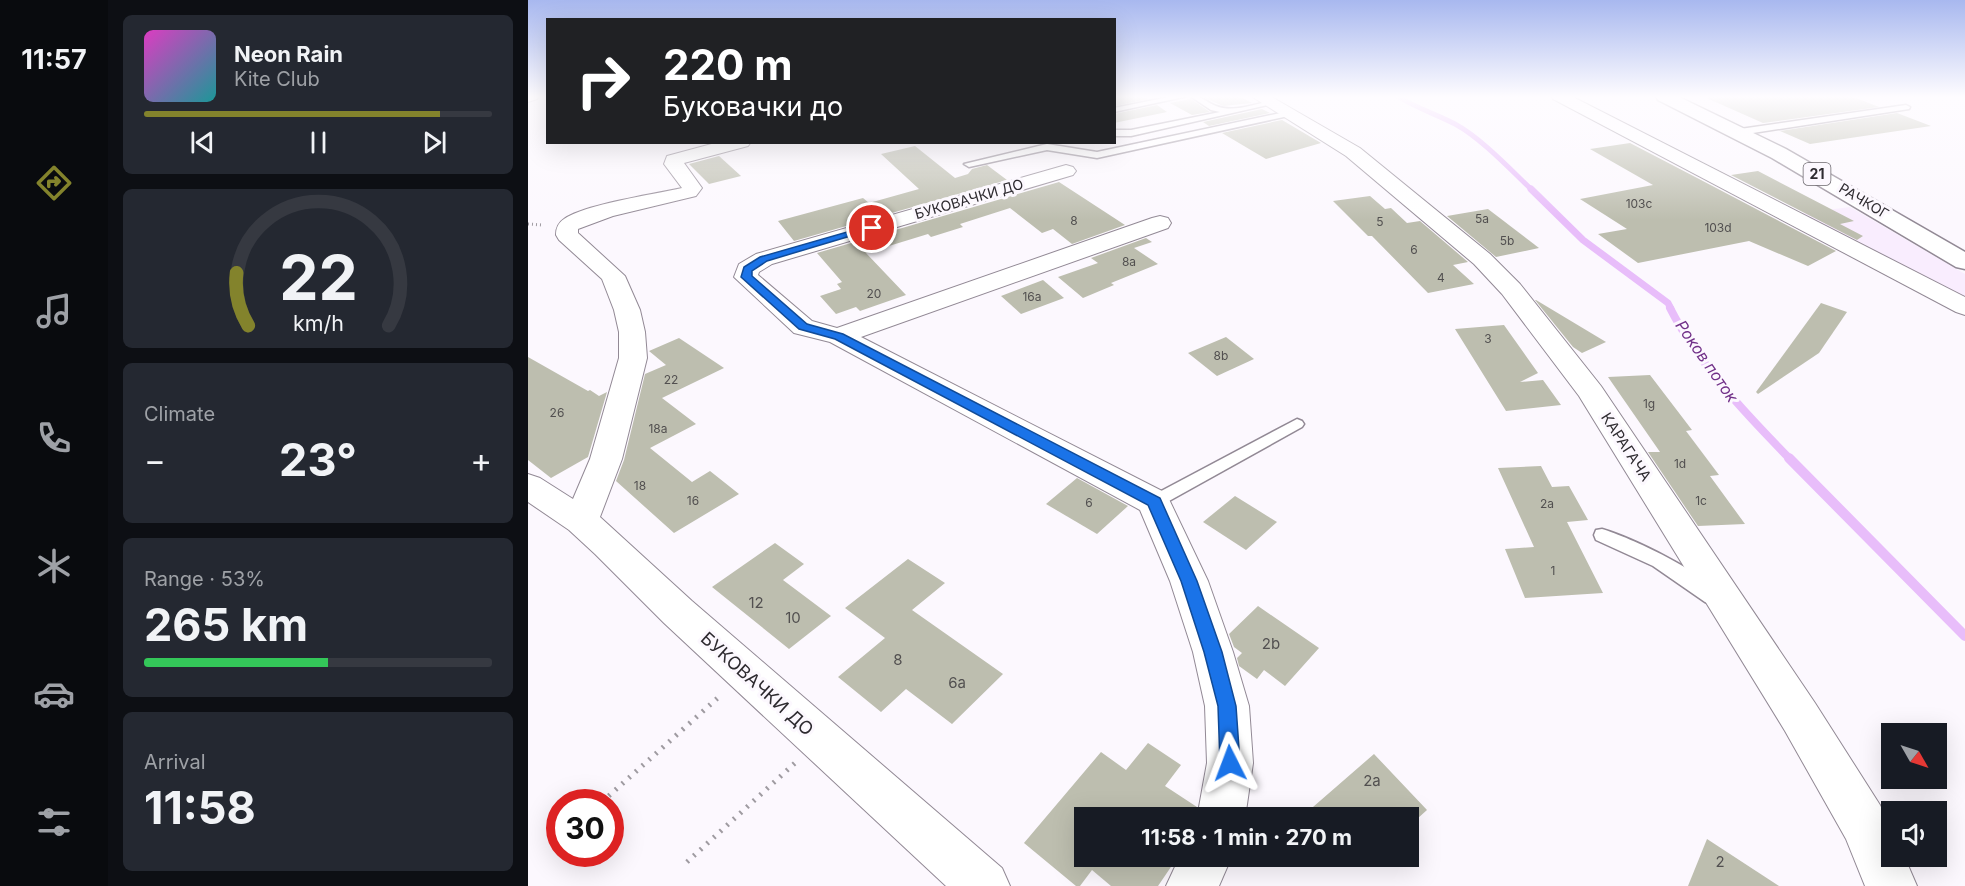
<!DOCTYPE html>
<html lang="en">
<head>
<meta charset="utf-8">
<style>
	:root { --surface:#171b24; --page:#242831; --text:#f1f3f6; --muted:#9ea1a6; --line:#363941; --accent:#83832c }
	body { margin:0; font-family:Inter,sans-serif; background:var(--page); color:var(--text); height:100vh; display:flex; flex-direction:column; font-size:22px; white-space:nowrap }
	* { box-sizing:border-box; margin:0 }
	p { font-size:20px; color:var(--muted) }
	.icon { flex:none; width:33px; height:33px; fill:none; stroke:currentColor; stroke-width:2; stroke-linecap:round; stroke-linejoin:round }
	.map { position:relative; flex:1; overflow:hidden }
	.side { display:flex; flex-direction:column; gap:15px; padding:15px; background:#0d0f14; width:420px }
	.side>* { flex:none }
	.guide { position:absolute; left:18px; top:18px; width:570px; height:126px; border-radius:0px; box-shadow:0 6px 24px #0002; background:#202124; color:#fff; overflow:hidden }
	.needle { width:39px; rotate:129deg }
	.buttons { position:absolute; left:1353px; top:723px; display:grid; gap:12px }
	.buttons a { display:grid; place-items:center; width:66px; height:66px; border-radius:0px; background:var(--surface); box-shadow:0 6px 24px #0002; font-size:30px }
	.speed { position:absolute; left:18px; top:789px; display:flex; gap:12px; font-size:30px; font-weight:700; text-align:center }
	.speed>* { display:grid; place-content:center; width:78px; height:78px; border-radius:50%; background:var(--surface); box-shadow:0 6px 24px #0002; line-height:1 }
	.speed .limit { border:9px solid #d22; background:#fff; color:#111 }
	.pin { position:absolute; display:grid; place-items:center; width:51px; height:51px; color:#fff; margin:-26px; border:3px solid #fff; border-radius:50%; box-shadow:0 2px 6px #0007 }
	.me { position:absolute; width:66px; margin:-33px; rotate:357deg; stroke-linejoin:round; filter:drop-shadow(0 0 4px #0008) }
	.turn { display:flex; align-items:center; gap:21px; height:126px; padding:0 18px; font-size:27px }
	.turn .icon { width:78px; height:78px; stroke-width:2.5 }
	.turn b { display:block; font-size:42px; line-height:51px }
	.big { font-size:45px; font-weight:700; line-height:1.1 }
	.side .widget { flex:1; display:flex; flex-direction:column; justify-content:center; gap:9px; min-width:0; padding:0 21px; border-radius:9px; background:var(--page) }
	.side .dial { align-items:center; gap:0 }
	.dial svg { height:156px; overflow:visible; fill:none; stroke:var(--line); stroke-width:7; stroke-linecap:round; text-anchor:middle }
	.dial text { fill:var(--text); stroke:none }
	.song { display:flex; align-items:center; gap:18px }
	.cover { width:72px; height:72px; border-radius:9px; background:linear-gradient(135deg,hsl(310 70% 55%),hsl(180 70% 35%)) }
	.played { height:6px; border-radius:3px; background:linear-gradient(90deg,var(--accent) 85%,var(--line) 85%) }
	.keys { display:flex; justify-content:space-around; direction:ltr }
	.heat { display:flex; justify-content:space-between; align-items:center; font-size:33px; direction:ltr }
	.charge { height:9px; border-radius:4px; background:linear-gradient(90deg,#34c759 53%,var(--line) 0) }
	.trip { position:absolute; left:546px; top:807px; width:345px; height:60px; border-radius:0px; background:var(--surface); box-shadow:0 6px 24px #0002; font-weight:700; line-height:60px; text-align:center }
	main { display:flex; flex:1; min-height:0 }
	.menu { display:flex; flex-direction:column; width:108px; justify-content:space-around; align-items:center; background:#090b0e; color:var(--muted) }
	.menu .icon { width:42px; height:42px }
	.menu .active { color:var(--accent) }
	.menu b { font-size:27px; color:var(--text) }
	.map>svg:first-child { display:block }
	.built { fill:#f9edfe }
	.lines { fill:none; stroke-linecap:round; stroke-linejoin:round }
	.stream-far3 { stroke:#e8bdfa; stroke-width:5 }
	.stream-far2 { stroke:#e8bdfa; stroke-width:7 }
	.stream-far1 { stroke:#e8bdfa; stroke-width:8 }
	.stream { stroke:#e8bdfa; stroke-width:10 }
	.building { fill:#bdbeaf }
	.lane-casing { stroke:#928995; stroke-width:3 }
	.street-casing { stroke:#928995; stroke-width:2 }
	.primary-casing { stroke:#928995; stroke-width:3 }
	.path-far1 { stroke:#9f9ba1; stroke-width:3; stroke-dasharray:1 3; stroke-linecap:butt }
	.path { stroke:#9f9ba1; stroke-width:5; stroke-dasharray:2 7; stroke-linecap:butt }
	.lane { fill:#fff; fill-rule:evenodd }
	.street { fill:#fff; fill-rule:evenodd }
	.primary { fill:#fff; fill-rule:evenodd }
	.route { fill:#1a73e8; stroke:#114b97; stroke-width:1.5 }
	.labels { text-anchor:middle; stroke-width:6; stroke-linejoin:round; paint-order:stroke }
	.number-label { font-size:12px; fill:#525050 }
	.shield { fill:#fcf8fe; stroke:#6c686e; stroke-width:1.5 }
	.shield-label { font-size:14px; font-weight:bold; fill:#2e2b30 }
	.far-street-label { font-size:14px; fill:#2e2b30; stroke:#fcf8fe }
	.street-label { font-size:15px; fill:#2e2b30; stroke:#fcf8fe }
	.near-number-label { font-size:15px; fill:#525050 }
	.water-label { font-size:16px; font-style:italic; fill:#713088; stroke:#fcf8fe }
	.near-street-label { font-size:18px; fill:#2e2b30; stroke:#fcf8fe }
</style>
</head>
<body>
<main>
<nav class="menu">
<b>11:57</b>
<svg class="icon active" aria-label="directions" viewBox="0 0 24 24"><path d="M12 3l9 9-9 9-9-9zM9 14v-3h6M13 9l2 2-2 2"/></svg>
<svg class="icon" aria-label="music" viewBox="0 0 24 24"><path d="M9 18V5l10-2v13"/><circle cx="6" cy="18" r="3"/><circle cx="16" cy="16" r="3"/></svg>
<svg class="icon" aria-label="phone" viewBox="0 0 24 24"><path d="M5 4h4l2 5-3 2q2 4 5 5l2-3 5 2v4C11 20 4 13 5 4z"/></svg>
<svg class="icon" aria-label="climate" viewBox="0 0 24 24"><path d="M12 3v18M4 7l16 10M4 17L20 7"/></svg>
<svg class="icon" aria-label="car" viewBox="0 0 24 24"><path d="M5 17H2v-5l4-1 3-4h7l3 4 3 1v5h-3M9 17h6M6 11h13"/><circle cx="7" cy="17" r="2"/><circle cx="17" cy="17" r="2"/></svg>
<svg class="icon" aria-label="filters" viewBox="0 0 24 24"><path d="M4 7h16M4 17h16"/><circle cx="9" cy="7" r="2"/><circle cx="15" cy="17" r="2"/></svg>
</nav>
<section class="side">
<div class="widget">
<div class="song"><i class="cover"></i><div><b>Neon Rain</b><p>Kite Club</p></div></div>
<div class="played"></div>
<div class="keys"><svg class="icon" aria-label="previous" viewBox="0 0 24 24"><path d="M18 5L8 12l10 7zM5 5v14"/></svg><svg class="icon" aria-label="pause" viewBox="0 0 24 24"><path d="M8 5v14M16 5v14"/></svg><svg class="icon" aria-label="next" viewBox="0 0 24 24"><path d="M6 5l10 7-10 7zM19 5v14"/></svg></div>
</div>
<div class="widget dial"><svg viewBox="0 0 100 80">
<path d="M14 69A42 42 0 1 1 86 69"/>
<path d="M14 69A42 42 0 0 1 8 42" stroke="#83832c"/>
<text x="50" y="56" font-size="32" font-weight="700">22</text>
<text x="50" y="72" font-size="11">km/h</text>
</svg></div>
<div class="widget"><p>Climate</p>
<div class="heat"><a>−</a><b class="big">23°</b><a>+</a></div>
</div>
<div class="widget"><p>Range · 53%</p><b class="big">265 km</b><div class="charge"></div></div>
<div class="widget"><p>Arrival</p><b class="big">11:58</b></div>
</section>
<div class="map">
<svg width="1437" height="886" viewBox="0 0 1437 886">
	<rect width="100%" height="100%" fill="#fcf8fe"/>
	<polygon class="built" points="1322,207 1437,274 1437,303 1268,214"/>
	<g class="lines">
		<path class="stream-far3" d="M 869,96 C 888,108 908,114 927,124 C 953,138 983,170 1004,190"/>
		<polyline class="stream-far2" points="1003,189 1055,240 1140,303 1143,309"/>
		<path class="stream-far1" d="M 1142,308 C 1171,365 1218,414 1262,459"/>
		<polyline class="stream" points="1261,458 1437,636"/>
	</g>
	<g class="building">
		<polygon points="587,96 615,96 620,99 587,106"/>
		<polygon points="679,96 711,96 724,103 695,106 675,97"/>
		<polygon points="1174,96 1323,96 1351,107 1235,123"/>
		<polygon points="663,99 682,112 664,115 642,103"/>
		<polygon points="629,105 639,112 586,123 586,114"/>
		<polygon points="734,109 742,113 681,126 675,122"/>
		<polygon points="1369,113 1403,126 1282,144 1252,131"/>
		<polygon points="754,120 793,143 738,159 694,133"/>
		<polygon points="1102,143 1173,180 1308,251 1280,266 1221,241 1110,263 1070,234 1099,229 1052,199 1125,185 1062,149"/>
		<polygon points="387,146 427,178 440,174 444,169 459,165 479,180 266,241 250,221 335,198 341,203 391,189 353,154"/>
		<polygon points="191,156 213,176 181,184 161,164"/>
		<polygon points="1230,171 1326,221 1312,224 1335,236 1329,240 1203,175"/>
		<polygon points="531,182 597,225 544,244 525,229 514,233 482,208 432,224 435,227 403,237 400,234 338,253 378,295 332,311 328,307 308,314 292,296 313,289 309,284 314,282 289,253"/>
		<polygon points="842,196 857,209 863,208 879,223 892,221 940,262 925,265 946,284 900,293 844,236 840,236 805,201"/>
		<polygon points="960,209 1011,248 968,257 919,216"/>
		<polygon points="618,238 624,242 606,248 630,264 583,283 586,285 555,298 530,277 570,263 563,258"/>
		<polygon points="515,280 536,298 493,314 473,296"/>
		<polygon points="1007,300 1008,300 1078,342 1054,353 1045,347"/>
		<polygon points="1293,303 1319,312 1291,353 1230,394 1228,392"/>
		<polygon points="976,325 1010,373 992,382 1015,380 1033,405 978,411 927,329"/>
		<polygon points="698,337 726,359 689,376 660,353"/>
		<polygon points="151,338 196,368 134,398 168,424 122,448 164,482 182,471 211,494 146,533 88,481 96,460 117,374 138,365 121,351"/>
		<polygon points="0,357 60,391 62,390 71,396 79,392 60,457 23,478 0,460"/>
		<polygon points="1122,375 1164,430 1158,431 1191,475 1182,476 1217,524 1170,526 1120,452 1132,452 1080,377"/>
		<polygon points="1013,466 1024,487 1041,486 1060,520 1039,522 1075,593 997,598 977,549 1006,547 970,468"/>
		<polygon points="549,478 600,506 569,534 518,504"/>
		<polygon points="707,496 749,522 718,550 675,522"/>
		<polygon points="247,543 276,564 255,580 303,616 261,649 184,587"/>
		<polygon points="380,559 417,583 384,610 475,674 424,724 378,689 353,712 310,677 357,638 317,608"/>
		<polygon points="730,606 791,648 757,686 736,670 729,679 711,666 709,658 714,653 706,647 701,634"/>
		<polygon points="620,743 653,765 637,786 669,807 667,818 556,818 556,856 649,856 647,861 630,886 583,886 564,870 552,886 548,886 496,843 573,752 598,770"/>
		<polygon points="846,754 899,810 880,827 880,818 794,818 785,807"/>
		<polygon points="1179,839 1251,886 1160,886"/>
	</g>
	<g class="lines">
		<defs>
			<g id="lane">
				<polygon points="646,96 660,96 586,112 586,108"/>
				<path d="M 662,96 C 673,95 678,102 688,106 C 705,113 726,104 744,101 L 748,103 L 603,136 L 586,136 L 586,130 L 603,130 L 692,112 L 683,110 Z"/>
				<polygon points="1378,105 1382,107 1381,109 1212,135 1208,132 1212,129"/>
				<polygon points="762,111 766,113 765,115 569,158 519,150 441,167 436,164 519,144 569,152"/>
				<polygon points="769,419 774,421 776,424 774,427 632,506 620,506 618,502 620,498"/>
				<path d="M 1074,529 C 1101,537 1180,573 1192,597 L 1189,602 L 1183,604 L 1177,602 L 1125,566 L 1068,540 L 1066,535 L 1068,530 Z"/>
			</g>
			<g id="street">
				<polygon points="0,96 11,96 9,99 0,102"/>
				<polygon points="723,96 742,96 832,148 962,254 992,284 1073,386 1287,703 1352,805 1364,830 1364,856 1376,856 1389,886 1337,886 1318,839 1257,731 1051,396 974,294 946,264 818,156"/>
				<polygon points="1023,96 1043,96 1437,297 1437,315 1428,312 1025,99"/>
				<path d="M 191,142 L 223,142 L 220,146 L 156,163 L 174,188 L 168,196 L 85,216 L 50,229 L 50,233 L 97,276 L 112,310 L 117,332 L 119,358 L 94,459 L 72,517 L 164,601 L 474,868 L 482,886 L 418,886 L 136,623 L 67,554 L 41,530 L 0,502 L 0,474 L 12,478 L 45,499 L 62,459 L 91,358 L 91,332 L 86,310 L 74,279 L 31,240 L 28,235 C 28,228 30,223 36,219 C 55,205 127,194 154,188 L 136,164 L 139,156 Z"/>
				<polygon points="538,165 545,167 548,171 545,175 244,264 231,272 230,275 284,321 309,328 624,218 632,216 640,218 643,223 640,228 333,337 638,493 680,581 705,652 721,706 725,763 717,818 669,818 679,763 677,706 665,652 642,581 612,510 302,342 266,333 206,277 211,264 228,254"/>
				<polygon points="652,856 704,856 691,886 638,886"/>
			</g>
			<polygon id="primary" points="1128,96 1149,96 1258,149 1437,252 1437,269 1428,267 1244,158 1130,100"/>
		</defs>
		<use href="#lane" class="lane-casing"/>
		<use href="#street" class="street-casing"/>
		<use href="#primary" class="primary-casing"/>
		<polyline class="path-far1" points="0,224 14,225"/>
		<g class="path">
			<polyline points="74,802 193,695"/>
			<polyline points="159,862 267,763"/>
		</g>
		<use href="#lane" class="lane"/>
		<use href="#street" class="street"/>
		<use href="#primary" class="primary"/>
	</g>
	<linearGradient id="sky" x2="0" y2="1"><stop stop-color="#a8b8ef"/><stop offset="0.44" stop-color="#fefcff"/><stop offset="1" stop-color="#fefcff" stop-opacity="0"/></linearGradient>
	<rect width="1437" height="220" fill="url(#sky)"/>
	<polygon class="route" points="340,226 349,228 239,261 224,271 224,276 279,324 315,334 632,498 669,581 694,652 708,706 712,763 709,770 702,772 695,770 692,763 690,706 676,652 653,581 620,505 307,339 271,329 213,277 216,267 232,257"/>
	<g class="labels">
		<g class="number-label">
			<text x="1111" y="208">103c</text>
			<text x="954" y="223">5a</text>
			<text x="546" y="225">8</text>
			<text x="852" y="226">5</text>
			<text x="1190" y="232">103d</text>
			<text x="979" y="245">5b</text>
			<text x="886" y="254">6</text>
			<text x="601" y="266">8a</text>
			<text x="913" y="282">4</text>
			<text x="346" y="298">20</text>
			<text x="504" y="301">16a</text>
			<text x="960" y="343">3</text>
			<text x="693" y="360">8b</text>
			<text x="143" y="384">22</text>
			<text x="1121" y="408">1g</text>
			<text x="29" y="417">26</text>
			<text x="130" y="433">18a</text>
			<text x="1152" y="468">1d</text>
			<text x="112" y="490">18</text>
			<text x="165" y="505">16</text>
			<text x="1173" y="505">1c</text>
			<text x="561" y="507">6</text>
			<text x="1019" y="508">2a</text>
			<text x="1025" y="575">1</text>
		</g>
		<rect class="shield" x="1275.5" y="163" width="27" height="22" rx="4.5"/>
		<g class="shield-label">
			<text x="1289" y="179">21</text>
		</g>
		<g class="far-street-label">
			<text transform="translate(441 199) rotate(-16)" y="5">БУКОВАЧКИ ДО</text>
			<text transform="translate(1336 201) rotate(31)" y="5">РАЧКОГ</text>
		</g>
		<g class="street-label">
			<text transform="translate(1098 447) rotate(57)" y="5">КАРАГАЧА</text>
		</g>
		<g class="near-number-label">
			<text x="228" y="608">12</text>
			<text x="265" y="623">10</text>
			<text x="743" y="649">2b</text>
			<text x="370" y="665">8</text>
			<text x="429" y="688">6a</text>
			<text x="844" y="786">2a</text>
			<text x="1192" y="867">2</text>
		</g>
		<g class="water-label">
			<text transform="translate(1179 361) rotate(55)" y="6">Роков поток</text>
		</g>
		<g class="near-street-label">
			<text transform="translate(229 684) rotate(42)" y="6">БУКОВАЧКИ ДО</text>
		</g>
	</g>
</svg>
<div class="buttons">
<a><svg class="needle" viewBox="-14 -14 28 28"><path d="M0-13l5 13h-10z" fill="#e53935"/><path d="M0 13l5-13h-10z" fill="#9ea1a6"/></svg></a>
<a><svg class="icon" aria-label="sound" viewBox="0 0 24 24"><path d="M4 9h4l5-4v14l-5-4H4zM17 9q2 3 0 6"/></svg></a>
</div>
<div class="speed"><div class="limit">30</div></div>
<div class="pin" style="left:344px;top:228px;background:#d93025"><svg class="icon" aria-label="arrive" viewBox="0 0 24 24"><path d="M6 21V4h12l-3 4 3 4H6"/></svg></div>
<svg class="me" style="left:702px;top:763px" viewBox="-20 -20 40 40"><path d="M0-17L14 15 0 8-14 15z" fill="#1a73e8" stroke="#fff" stroke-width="4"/></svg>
<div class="trip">11:58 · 1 min · 270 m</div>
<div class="guide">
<div class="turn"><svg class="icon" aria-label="right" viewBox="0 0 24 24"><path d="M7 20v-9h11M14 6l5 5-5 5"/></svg><div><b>220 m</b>Буковачки до</div></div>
</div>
</div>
</main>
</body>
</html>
